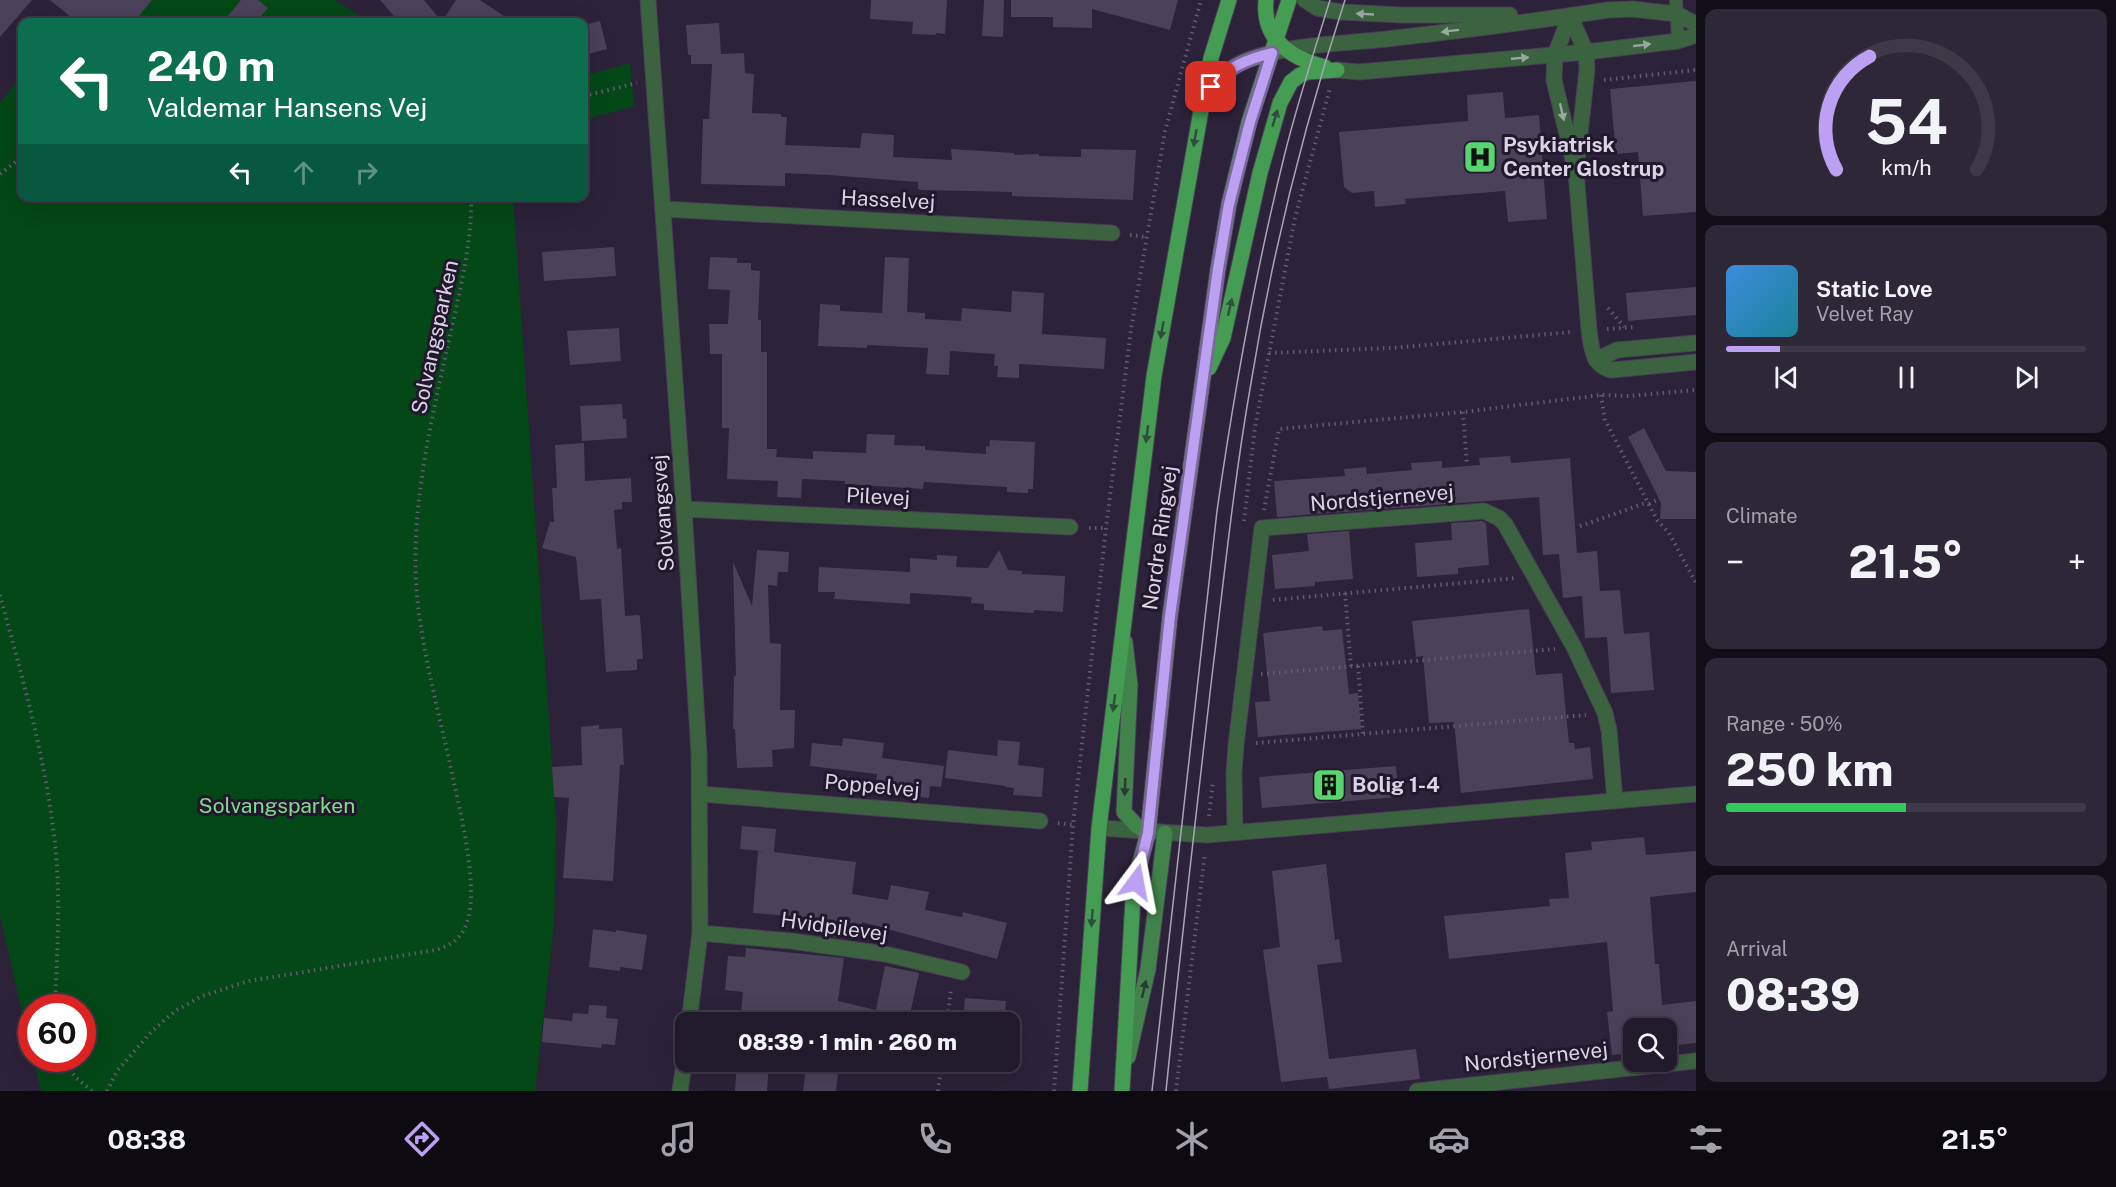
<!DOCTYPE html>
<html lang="en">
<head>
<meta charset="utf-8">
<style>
	:root { --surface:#211a2b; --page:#2d2737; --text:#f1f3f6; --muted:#a2a1a9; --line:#3e3847; --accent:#bca0f2 }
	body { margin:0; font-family:"Public Sans",sans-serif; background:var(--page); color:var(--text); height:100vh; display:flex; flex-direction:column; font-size:22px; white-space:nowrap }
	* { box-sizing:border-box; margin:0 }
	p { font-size:20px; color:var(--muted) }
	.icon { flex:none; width:33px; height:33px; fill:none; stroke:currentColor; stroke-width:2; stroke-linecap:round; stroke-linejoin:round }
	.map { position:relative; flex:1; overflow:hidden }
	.details { display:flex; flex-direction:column; gap:9px; padding:9px; background:#120e18; width:420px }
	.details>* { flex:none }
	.guide { position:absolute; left:18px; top:18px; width:570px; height:183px; border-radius:12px; box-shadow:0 6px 24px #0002,0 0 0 2px var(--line); background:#0b6e4f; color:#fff; overflow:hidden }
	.controls { position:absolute; left:1623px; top:1018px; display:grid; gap:12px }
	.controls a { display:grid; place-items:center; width:54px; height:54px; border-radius:12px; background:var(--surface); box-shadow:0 6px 24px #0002,0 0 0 2px var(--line); font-size:30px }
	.speed { position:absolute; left:18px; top:994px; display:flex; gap:12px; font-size:30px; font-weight:700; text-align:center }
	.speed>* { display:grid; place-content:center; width:78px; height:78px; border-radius:50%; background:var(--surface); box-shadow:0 6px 24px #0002,0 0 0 2px var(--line); line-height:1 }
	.speed .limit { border:9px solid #d22; background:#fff; color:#111 }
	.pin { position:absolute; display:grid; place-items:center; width:51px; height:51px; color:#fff; margin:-26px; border-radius:12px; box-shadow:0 3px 9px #0006 }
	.me { position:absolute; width:66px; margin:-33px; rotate:13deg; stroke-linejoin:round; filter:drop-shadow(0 0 4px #0008) }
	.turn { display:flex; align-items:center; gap:21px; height:126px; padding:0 30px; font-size:27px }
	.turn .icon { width:78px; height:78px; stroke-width:2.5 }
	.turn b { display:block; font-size:42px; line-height:51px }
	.lanes { display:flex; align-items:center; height:57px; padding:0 30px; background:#0003; justify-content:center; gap:30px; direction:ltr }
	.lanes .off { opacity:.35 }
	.big { font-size:45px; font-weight:800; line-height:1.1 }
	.details .card { flex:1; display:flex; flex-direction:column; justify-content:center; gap:9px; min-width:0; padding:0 21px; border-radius:12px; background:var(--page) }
	.details .dial { align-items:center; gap:0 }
	.dial svg { height:156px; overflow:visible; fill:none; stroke:var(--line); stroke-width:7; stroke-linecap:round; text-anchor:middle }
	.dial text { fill:var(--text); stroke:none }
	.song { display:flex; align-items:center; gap:18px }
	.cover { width:72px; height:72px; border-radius:9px; background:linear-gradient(135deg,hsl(210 70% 55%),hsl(190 70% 35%)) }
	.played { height:6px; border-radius:3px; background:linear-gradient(90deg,var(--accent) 15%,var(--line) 15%) }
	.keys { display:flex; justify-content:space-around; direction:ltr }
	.heat { display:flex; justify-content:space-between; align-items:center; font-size:33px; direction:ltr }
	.charge { height:9px; border-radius:4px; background:linear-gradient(90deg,#34c759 50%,var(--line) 0) }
	.trip { position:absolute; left:675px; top:1012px; width:345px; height:60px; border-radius:12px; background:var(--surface); box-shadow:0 6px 24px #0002,0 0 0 2px var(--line); font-weight:800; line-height:60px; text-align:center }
	.tabs { display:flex; height:96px; justify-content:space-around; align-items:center; background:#0d0a11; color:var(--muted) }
	.tabs .icon { width:42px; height:42px }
	.tabs .selected { color:var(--accent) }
	.tabs b { font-size:27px; color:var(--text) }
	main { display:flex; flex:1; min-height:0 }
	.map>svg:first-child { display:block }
	.green { fill:#044817 }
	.building { fill:#4b4159 }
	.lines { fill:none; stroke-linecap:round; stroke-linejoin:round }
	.lane-casing { stroke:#483e54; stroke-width:14 }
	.street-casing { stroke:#483e54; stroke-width:17 }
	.secondary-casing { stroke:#483e54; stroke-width:17 }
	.primary-casing { stroke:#483e54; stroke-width:17 }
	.path { stroke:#645b70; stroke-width:4; stroke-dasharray:1.5 4.5; stroke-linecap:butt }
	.lane { stroke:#3b633f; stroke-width:12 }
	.street { stroke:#3b633f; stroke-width:15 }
	.secondary { stroke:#41834b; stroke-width:15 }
	.primary { stroke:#459d53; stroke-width:15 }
	.tram { stroke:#aba4b6; stroke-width:1.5 }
	.oneway { fill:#9aa7a1 }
	.oneway2 { fill:#304d3d }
	.oneway3 { fill:#2b3837 }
	.route-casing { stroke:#7a689d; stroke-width:15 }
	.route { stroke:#bca0f2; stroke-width:10 }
	.labels { text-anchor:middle; stroke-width:6; stroke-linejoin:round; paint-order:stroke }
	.poi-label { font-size:21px; font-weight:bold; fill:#dad4e3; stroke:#22182e; text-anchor:start }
	.street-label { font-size:21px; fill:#dad4e3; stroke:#22182e }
	.park-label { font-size:21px; fill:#85d88e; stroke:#22182e }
</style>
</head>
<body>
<main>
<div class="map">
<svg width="1696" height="1091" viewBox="0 0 1696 1091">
	<rect width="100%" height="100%" fill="#2c2239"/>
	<g class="green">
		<polygon points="81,0 335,0 369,22 64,22"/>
		<polygon points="630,63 634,106 584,120 584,76"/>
		<polygon points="22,75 22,196 513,197 556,822 554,926 535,1091 41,1091 33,1059 82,1059 82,1008 32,1008 31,1051 0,916 0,103"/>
	</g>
	<g class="building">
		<polygon points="0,0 32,0 0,37"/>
		<polygon points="50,0 152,0 134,22 77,22"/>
		<polygon points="241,0 258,0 268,8 256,22 223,22"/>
		<polygon points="380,0 424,0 442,22 456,0 480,0 513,22 399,22"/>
		<polygon points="871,0 947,0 945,34 936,33 936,35 912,34 913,22 870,19"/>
		<polygon points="984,0 1004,0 1003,37 982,36"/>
		<polygon points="1011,0 1178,0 1170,30 1092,9 1092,28 1053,27 1053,17 1011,17"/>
		<polygon points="600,21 607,49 584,55 584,25"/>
		<polygon points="719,23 721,54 744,53 745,73 754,74 752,113 781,114 781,117 787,117 785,145 860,148 862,133 894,135 893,157 952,160 951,149 1014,153 1014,155 1039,154 1039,156 1081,157 1081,149 1136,150 1133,200 1012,196 1012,192 922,190 918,189 918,182 828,175 785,173 785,186 701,184 703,119 709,119 712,64 691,64 691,55 688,55 686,25"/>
		<polygon points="1696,81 1696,212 1643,216 1638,152 1616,154 1610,89"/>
		<polygon points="1503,92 1505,118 1539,115 1547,219 1508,222 1505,191 1405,199 1406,204 1375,207 1374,191 1352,193 1344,187 1339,132 1468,121 1467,95"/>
		<polygon points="614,247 616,276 544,281 542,252"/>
		<polygon points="710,257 737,258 737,263 751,263 751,270 760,271 758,320 761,320 761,352 767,352 767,449 777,449 776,457 813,459 813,451 866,453 867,434 895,435 894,445 925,446 925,450 986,454 986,446 989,447 990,440 1035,442 1033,489 1028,489 1028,493 1007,492 1007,487 924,482 923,489 845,484 845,481 802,479 801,498 777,497 778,481 727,479 729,428 722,428 722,354 710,354 709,324 728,324 730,290 708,289"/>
		<polygon points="885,257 909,258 907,312 925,313 925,319 961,321 962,308 1011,312 1012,291 1044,293 1042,334 1106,338 1104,369 1019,364 1019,378 997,377 998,366 994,366 995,354 950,351 949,375 926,374 928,348 867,345 867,348 818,346 820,304 840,305 840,311 882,313"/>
		<polygon points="1696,287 1696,315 1628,321 1626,293"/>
		<polygon points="619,328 621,361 570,365 567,331"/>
		<polygon points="622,404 623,419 626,419 627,438 582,441 580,406"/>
		<polygon points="1644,428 1666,471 1696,472 1696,519 1660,519 1661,503 1628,437"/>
		<polygon points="584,443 585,481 631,478 632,502 622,502 622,509 614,510 617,549 621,548 625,616 639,615 640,617 643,659 637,659 637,670 606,672 601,599 580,600 576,557 542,548 550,522 554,522 552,488 557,488 555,445"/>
		<polygon points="1510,456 1511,463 1570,458 1577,553 1597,551 1600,591 1620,590 1624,634 1649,632 1654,690 1611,693 1607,637 1585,638 1582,596 1563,598 1559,554 1543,555 1539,497 1277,517 1274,481 1345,476 1344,469 1366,467 1367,474 1412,470 1411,463 1442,461 1442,468 1480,465 1479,458"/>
		<polygon points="1482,521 1486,523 1489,565 1458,568 1458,574 1417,577 1415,543 1452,540 1451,523"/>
		<polygon points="1349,531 1353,579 1315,582 1315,586 1275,589 1272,555 1309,551 1307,534"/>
		<polygon points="757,550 789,552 788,572 778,572 777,586 768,585 770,643 781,644 780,710 795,710 794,748 772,750 773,767 737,768 735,729 733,729 734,676 736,676 733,562 752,606"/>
		<polygon points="999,550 1008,570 1022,571 1022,574 1065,576 1063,612 1034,610 1034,613 984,610 984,604 971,603 972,597 910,593 910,604 834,599 835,592 818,592 819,567 910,572 910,558 937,560 937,555 957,556 956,567 988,568"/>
		<polygon points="1529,609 1536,675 1562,673 1569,743 1574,743 1575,749 1590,747 1593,779 1461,793 1454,722 1429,723 1423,656 1416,657 1412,621"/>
		<polygon points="1322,626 1323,631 1342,629 1349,694 1358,693 1361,729 1258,737 1255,702 1270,701 1263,633"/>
		<polygon points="599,725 599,729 622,728 624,765 620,765 613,881 563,878 569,798 554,797 552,767 582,765 581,727"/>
		<polygon points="843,738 884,743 882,758 944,766 941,787 930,786 929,798 892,794 893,786 876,785 877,774 810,766 812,743 842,746"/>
		<polygon points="998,740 1020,742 1018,765 1044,768 1042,797 1013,795 1014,788 1005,787 1006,786 945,778 948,750 997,756"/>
		<polygon points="1396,766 1399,797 1262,808 1259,777"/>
		<polygon points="742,826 776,829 774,852 856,862 852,894 888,900 891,885 929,892 925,910 962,917 963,912 1007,923 997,959 862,922 862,925 849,923 847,939 814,934 817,918 753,913 758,851 771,852 740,849"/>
		<polygon points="1644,837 1646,855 1696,851 1696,892 1650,897 1655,964 1659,964 1662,1005 1696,1001 1696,1043 1669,1046 1669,1049 1666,1049 1666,1029 1634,1029 1634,1053 1612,1055 1607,1012 1613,1011 1607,942 1449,959 1444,916 1550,906 1549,899 1569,898 1565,853 1592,850 1591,842"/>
		<polygon points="1326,864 1335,940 1339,939 1342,962 1317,965 1329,1059 1416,1049 1420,1079 1329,1089 1327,1077 1281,1082 1263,950 1280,947 1272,871"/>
		<polygon points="593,929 616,932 616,930 647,935 642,970 620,967 620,971 589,967"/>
		<polygon points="746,948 844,958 838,1001 876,1010 885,966 919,973 908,1023 860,1023 816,1017 815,1023 791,1023 792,1015 741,1012 743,992 725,990 728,956 745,957"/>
		<polygon points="965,998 1006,1001 1004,1023 963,1023"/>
		<polygon points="589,1005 607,1006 606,1018 618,1019 615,1045 602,1044 601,1048 542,1042 544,1018 572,1021 573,1013 588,1014"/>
		<polygon points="737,1062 769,1062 767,1091 735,1091"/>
		<polygon points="807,1062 839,1066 836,1091 803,1091"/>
	</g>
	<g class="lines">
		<defs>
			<polyline id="lane" points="1676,0 1678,41"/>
			<g id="street">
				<polyline points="648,0 684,509 699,753 700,933 689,1023"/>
				<polyline points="1305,0 1317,8 1341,12 1403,15 1510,15"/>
				<path d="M 1570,16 L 1555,55 L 1554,80 L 1576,172 L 1589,330 C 1591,347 1593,367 1612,370 L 1696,362"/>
				<polyline points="1570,16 1586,52 1587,70 1577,161"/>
				<polyline points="1337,70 1359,72 1586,52 1678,41 1696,35"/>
				<path d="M 1204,100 C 1215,81 1229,66 1250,59 C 1295,43 1348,44 1395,38 C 1466,30 1537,21 1608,10 L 1632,9 L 1677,14 L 1696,24"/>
				<polyline points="663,209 1112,233"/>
				<polyline points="1596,360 1617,350 1696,343"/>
				<polyline points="684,509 1070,527"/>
				<polyline points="700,794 1040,821"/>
				<polyline points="1099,828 1207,835 1696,794"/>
				<polyline points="1235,832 1234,773 1236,745 1262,528 1484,511 1499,518 1505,524 1574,647 1605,713 1609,730 1615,801"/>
				<polyline points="700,933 791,941 885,954 962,972"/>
				<polyline points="680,1091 686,1050"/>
				<polyline points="1417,1091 1696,1061"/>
			</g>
			<g id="secondary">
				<polyline points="1125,642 1130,685 1124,812 1136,825 1148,833"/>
				<polyline points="1128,1057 1148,969 1165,833"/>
			</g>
			<g id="primary">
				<path d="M 1266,0 C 1262,39 1290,58 1325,67"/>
				<polyline points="1209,368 1223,338 1260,173 1280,103 1291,82 1300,75 1308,72 1337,70"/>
				<polyline points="1080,1091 1099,828 1154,376 1202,105 1211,58 1229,0"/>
				<polyline points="1122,1091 1133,898 1139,866 1148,833 1170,616 1218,269 1229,204 1249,122 1289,0"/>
			</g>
		</defs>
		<use href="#lane" class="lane-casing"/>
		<use href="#street" class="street-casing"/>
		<use href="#secondary" class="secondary-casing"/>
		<use href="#primary" class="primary-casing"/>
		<g class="path">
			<polyline points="1604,80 1696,70"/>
			<polyline points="584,96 637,83"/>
			<polyline points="0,174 22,157"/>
			<polyline points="1130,235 1146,237"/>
			<polyline points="1608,308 1624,327"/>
			<polyline points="1607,329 1635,327"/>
			<polyline points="1269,353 1392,348 1572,332"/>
			<polyline points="1601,395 1605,420 1657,520 1669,533 1696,583"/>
			<polyline points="1463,412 1467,466"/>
			<polyline points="1649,504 1659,499"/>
			<polyline points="1264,510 1279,429 1463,412 1601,395 1630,396 1696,390"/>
			<polyline points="1244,521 1255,427 1295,218 1330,88"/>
			<polyline points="1580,526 1648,502"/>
			<polyline points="1089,528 1106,528"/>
			<polyline points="1345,593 1351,667"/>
			<path d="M 0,595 C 22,677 46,759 55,844 C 61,899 57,953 55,1008"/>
			<polyline points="1273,600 1516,578"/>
			<polyline points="1358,666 1363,734"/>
			<polyline points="1261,674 1555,649"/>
			<polyline points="1256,743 1586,715"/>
			<polyline points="1209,816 1213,782"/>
			<polyline points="1058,823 1075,825"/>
			<polyline points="947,1023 951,988"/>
			<polyline points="63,1059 75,1077 92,1091"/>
			<path d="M 107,1091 L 117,1071 L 152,1031 L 175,1011 L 202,996 L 249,981 L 436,950 C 449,946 461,939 466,925 C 481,889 458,803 450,764 C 440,719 428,673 421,627 C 404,528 430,427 451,331 C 461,286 472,242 471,196"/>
			<polyline points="938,1091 942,1062"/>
			<polyline points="1054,1091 1073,825 1106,528 1131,329 1165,131 1201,0"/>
			<polyline points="1176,1091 1205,853"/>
		</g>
		<use href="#lane" class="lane"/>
		<use href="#street" class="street"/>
		<use href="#secondary" class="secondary"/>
		<use href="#primary" class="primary"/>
		<g class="tram">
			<path d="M 1152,1091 L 1217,511 C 1234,392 1255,274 1284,157 C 1297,104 1314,52 1330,0"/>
			<path d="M 1166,1091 C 1180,952 1196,814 1212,676 C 1224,578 1234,480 1251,383 C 1272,254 1304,125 1345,0"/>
		</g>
	</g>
	<defs><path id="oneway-solid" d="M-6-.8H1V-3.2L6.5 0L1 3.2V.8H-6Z" transform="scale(1.5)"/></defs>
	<g class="oneway">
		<use href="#oneway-solid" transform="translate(1365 14) rotate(-177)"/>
		<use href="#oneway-solid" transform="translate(1450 31) rotate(173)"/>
		<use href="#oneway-solid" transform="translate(1642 45) rotate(-7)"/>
		<use href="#oneway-solid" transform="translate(1520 58) rotate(-5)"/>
		<use href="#oneway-solid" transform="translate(1562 112) rotate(77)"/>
	</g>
	<g class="oneway2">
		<use href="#oneway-solid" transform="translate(1275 118) rotate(-73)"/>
		<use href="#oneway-solid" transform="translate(1195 138) rotate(100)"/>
		<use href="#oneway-solid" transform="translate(1230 307) rotate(-77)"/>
		<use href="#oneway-solid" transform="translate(1162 330) rotate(100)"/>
		<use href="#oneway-solid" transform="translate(1147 434) rotate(97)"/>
		<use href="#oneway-solid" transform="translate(1114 703) rotate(97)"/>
		<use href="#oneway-solid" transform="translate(1092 918) rotate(94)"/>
	</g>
	<g class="oneway3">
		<use href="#oneway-solid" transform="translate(1125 787) rotate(92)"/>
		<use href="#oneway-solid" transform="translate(1144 989) rotate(-77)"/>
	</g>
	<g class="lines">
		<defs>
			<path id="route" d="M 1136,882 L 1148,833 L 1170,616 L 1218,269 L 1229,204 L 1250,122 L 1272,53 C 1247,59 1228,67 1211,87"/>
		</defs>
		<use href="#route" class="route-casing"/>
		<use href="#route" class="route"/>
	</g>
	<defs>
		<symbol id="hospital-square" viewBox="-11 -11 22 22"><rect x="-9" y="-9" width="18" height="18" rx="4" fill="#59d56f" stroke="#22182e"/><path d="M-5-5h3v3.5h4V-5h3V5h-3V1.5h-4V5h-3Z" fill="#111"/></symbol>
		<symbol id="building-square" viewBox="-11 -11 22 22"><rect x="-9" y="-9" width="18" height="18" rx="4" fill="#59d56f" stroke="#22182e"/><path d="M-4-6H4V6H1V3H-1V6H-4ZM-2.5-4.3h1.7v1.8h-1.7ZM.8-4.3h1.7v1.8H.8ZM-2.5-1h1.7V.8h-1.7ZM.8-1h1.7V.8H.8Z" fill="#111"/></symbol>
	</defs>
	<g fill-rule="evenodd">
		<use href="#hospital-square" x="1461" y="138" width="38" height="38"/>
		<use href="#building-square" x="1310" y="766" width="38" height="38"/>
	</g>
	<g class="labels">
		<g class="poi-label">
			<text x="1503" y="152">Psykiatrisk<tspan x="1503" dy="24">Center Glostrup</tspan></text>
			<text x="1352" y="792">Bolig 1-4</text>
		</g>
		<g class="street-label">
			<text transform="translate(888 200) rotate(3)" y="7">Hasselvej</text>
			<text transform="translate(435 337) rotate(-78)" y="7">Solvangsparken</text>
			<text transform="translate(878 497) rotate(3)" y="7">Pilevej</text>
			<text transform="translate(1382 498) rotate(-5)" y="7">Nordstjernevej</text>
			<text transform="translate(663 513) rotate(-94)" y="7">Solvangsvej</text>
			<text transform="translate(1160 538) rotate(-82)" y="7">Nordre Ringvej</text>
			<text transform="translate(872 786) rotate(5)" y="7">Poppelvej</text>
			<text transform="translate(834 927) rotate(8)" y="7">Hvidpilevej</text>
			<text transform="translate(1536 1057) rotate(-6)" y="7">Nordstjernevej</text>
		</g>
		<g class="park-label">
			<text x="277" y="813">Solvangsparken</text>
		</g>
	</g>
</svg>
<div class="controls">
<a><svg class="icon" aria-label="search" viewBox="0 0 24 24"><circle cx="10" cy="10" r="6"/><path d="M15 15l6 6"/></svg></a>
</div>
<div class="speed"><div class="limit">60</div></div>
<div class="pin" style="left:1211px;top:87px;background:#d93025"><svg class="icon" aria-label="arrive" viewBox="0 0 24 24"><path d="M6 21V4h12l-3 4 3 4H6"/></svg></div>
<svg class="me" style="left:1136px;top:882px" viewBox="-20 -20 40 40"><path d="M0-17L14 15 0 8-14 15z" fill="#bca0f2" stroke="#fff" stroke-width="4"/></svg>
<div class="trip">08:39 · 1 min · 260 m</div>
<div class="guide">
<div class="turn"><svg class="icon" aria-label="left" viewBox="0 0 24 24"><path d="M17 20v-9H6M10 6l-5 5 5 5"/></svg><div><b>240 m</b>Valdemar Hansens Vej</div></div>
<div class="lanes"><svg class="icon" aria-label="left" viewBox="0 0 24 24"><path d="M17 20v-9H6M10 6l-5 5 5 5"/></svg><svg class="icon off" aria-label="ahead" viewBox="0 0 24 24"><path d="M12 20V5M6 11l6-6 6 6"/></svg><svg class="icon off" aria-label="right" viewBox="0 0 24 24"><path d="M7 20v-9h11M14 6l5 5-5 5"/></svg></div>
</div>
</div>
<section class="details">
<div class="card dial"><svg viewBox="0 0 100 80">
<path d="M14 69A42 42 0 1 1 86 69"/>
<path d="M14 69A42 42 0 0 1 31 11" stroke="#bca0f2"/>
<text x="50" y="56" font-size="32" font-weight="700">54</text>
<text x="50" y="72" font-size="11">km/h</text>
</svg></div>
<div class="card">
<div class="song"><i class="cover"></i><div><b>Static Love</b><p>Velvet Ray</p></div></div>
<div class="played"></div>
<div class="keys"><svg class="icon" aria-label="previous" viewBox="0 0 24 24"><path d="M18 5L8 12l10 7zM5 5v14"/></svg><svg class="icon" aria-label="pause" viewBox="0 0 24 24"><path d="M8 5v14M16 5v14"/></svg><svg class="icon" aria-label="next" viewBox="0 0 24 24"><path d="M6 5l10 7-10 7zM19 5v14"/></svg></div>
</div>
<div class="card"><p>Climate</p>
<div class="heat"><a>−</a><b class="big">21.5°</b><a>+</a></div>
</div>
<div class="card"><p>Range · 50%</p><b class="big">250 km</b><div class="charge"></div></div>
<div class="card"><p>Arrival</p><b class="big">08:39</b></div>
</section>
</main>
<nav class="tabs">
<b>08:38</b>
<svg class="icon selected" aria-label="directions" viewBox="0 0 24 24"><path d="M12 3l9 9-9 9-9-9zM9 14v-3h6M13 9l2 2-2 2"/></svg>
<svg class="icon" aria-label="music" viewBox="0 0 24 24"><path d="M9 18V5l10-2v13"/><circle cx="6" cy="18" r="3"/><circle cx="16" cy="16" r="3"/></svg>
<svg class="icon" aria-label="phone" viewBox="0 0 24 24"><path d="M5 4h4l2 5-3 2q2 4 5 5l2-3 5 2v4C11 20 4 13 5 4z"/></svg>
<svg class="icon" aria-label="climate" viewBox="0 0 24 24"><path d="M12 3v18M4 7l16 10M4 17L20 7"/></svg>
<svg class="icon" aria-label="car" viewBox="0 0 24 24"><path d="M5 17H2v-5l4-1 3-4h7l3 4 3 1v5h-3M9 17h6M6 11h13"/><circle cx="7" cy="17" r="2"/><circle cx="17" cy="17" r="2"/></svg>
<svg class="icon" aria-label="filters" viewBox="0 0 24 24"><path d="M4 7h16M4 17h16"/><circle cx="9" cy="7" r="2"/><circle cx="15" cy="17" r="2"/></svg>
<b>21.5°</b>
</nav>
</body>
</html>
